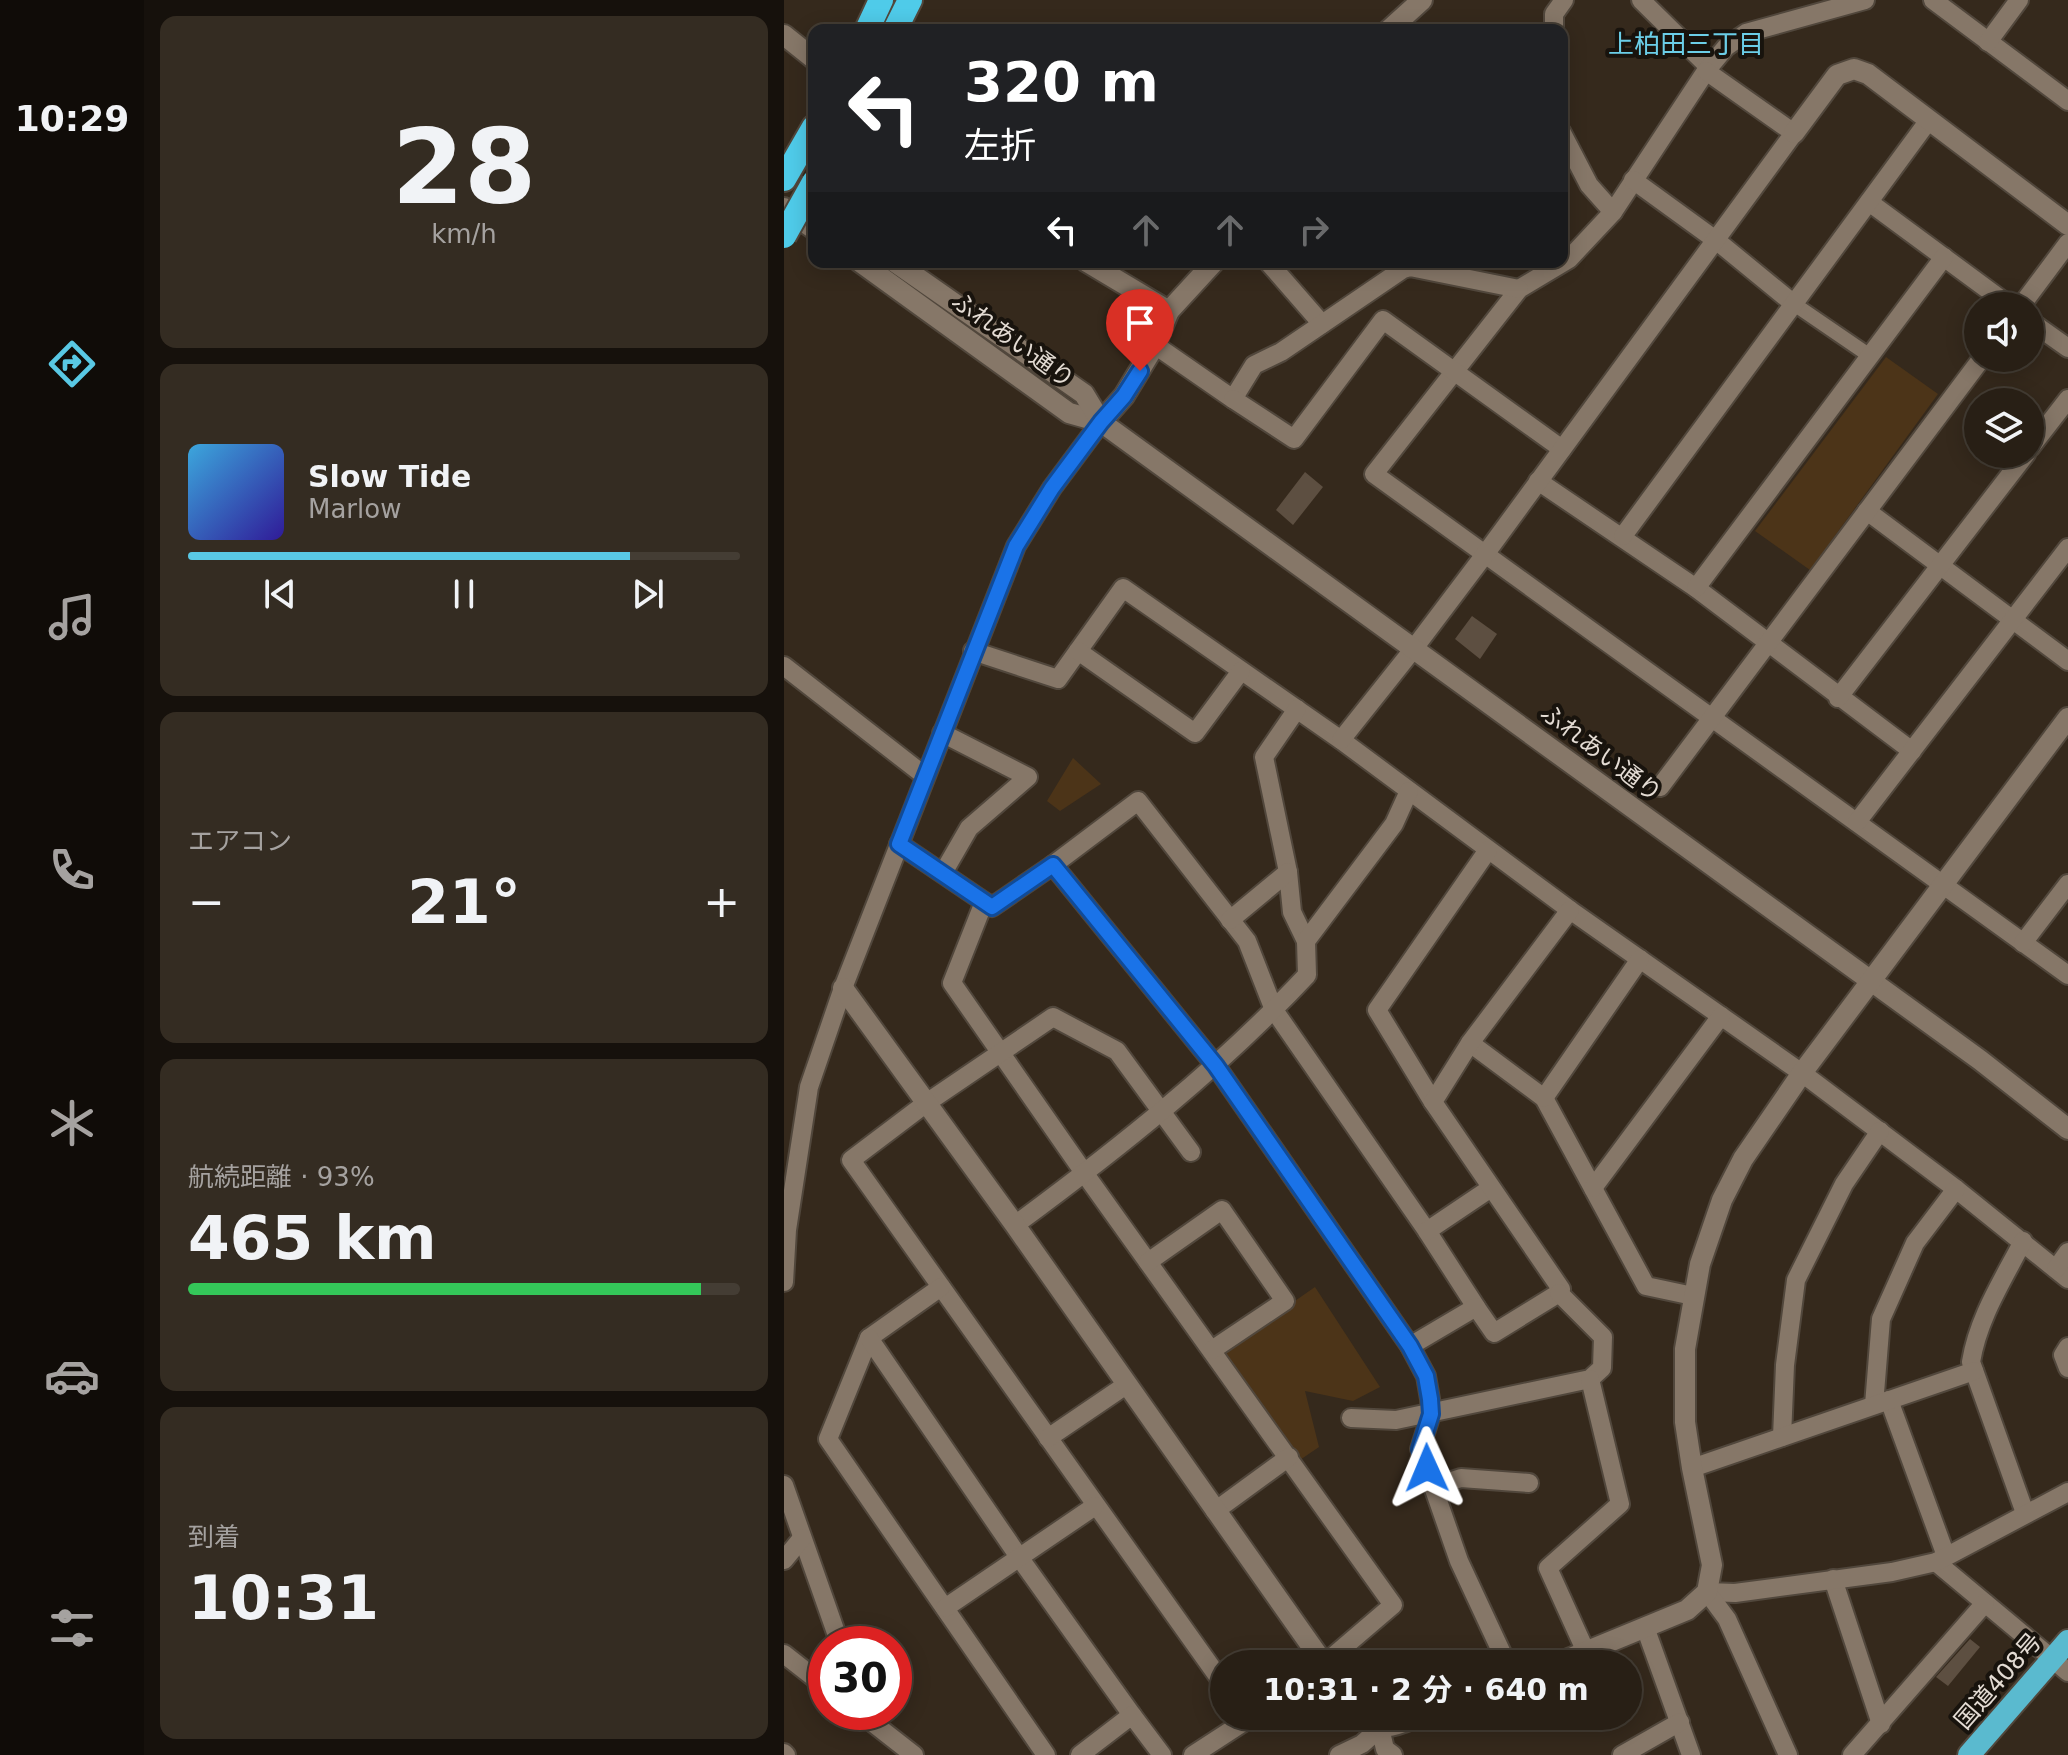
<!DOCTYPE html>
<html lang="ja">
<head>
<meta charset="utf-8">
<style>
	:root { --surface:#281f15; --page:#342c22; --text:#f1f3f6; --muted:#a5a2a0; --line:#443d34; --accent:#59c8e4 }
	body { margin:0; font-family:"DejaVu Sans","Noto Sans JP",sans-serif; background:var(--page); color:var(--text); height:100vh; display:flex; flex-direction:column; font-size:30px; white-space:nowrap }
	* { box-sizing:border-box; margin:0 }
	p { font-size:26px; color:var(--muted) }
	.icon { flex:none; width:44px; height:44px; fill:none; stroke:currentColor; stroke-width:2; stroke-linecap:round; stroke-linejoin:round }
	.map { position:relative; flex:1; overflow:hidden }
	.panel { display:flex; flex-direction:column; gap:16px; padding:16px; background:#16110c; width:640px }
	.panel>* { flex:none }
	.top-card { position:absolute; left:24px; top:24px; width:760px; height:244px; border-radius:16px; box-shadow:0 4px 20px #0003,0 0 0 2px var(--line); background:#202124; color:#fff; overflow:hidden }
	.tools { position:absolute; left:1180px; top:292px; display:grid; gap:16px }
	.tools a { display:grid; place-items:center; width:80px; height:80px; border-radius:50%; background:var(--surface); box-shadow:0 4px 20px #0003,0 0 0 2px var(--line); font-size:40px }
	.speed { position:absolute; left:24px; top:1626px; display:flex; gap:16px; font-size:40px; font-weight:700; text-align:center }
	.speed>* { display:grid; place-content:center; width:104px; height:104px; border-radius:50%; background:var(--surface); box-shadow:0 4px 20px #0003,0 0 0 2px var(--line); line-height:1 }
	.speed .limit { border:12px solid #d22; background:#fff; color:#111 }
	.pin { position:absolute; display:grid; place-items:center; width:68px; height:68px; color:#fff; margin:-82px -34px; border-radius:50% 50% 50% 0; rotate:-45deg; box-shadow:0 0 8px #0007 }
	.pin .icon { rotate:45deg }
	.me { position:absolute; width:88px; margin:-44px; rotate:359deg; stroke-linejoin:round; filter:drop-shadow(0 0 6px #0008) }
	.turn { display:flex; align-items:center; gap:28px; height:168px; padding:0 24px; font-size:36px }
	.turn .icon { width:104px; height:104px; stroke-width:2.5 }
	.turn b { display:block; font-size:56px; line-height:68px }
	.lanes { display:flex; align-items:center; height:76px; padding:0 24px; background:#0003; justify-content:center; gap:40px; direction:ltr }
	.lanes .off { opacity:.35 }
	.big { font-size:60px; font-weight:700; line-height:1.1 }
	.panel .widget { flex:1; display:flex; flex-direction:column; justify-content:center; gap:12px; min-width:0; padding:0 28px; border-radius:16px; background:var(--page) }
	.panel .dial { align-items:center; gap:0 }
	.dial b { font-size:104px; line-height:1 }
	.song { display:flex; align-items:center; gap:24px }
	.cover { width:96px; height:96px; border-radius:12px; background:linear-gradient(135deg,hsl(200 70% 55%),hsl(250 70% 35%)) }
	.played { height:8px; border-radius:4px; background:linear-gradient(90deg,var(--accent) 80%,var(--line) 80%) }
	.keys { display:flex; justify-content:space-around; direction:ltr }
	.heat { display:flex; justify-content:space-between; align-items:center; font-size:44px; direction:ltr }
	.charge { height:12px; border-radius:6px; background:linear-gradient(90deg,#34c759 93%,var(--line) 0) }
	.trip { position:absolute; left:426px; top:1650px; width:432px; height:80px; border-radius:40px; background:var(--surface); box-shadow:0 4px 20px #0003,0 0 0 2px var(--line); font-weight:700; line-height:80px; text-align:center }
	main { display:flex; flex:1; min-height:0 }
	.tabs { display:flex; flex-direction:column; width:144px; justify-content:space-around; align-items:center; background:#100c08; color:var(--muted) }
	.tabs .icon { width:56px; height:56px }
	.tabs .current { color:var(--accent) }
	.tabs b { font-size:36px; color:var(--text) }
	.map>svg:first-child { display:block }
	.green { fill:#4c3418 }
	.building { fill:#5d4f41 }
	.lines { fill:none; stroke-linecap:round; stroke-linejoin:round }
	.pedestrian-casing { stroke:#51473c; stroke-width:18 }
	.minor-casing { stroke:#51473c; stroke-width:22 }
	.tertiary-casing { stroke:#51473c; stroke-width:24 }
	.trunk-casing { stroke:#51473c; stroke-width:26 }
	.motorway-casing { stroke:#51473c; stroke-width:28 }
	.pedestrian { stroke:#867768; stroke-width:14 }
	.minor { stroke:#867768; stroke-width:18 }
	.tertiary { stroke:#867768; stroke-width:20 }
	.trunk { stroke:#5abacf; stroke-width:22 }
	.motorway { stroke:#4fcbe9; stroke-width:24 }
	.motorway-bridge-casing { stroke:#51473c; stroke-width:28; stroke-linecap:butt }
	.motorway-bridge { stroke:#4fcbe9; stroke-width:24 }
	.route-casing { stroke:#114b97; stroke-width:20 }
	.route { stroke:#1a73e8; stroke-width:14 }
	.labels { text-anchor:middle; stroke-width:8; stroke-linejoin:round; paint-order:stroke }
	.street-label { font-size:24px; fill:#e4dcd4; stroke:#18130d }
	.neighbourhood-label { font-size:26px; fill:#6bcee8; stroke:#18130d }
</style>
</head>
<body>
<main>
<nav class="tabs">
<b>10:29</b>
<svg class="icon current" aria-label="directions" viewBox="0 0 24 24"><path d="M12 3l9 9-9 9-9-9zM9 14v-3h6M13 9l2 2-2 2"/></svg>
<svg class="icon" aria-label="music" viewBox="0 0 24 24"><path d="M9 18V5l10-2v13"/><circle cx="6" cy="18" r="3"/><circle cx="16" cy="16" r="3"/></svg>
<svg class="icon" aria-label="phone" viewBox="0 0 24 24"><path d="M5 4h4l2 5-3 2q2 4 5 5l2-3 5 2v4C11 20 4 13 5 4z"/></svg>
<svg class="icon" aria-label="climate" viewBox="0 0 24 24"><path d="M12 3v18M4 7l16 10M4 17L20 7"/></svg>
<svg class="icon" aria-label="car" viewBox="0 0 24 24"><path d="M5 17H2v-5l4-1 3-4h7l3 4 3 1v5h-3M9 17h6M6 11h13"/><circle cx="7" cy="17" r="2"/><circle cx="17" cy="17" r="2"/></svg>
<svg class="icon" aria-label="filters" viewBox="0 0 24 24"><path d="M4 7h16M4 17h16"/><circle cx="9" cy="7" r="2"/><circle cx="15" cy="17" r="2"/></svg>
</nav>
<section class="panel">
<div class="widget dial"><b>28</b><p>km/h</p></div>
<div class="widget">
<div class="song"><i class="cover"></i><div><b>Slow Tide</b><p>Marlow</p></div></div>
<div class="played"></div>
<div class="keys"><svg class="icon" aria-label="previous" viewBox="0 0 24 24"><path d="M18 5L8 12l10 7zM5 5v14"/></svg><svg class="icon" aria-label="pause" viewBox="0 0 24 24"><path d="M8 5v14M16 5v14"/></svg><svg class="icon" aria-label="next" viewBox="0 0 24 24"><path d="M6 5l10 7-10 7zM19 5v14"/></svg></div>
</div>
<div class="widget"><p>エアコン</p>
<div class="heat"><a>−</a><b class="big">21°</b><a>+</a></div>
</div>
<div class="widget"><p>航続距離 · 93%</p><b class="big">465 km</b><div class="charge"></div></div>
<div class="widget"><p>到着</p><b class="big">10:31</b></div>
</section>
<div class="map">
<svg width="1284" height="1755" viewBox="0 0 1284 1755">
	<rect width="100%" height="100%" fill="#35291c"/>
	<g class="green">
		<polygon points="1102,357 1154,394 1026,570 971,531"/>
		<polygon points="289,758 317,784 276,811 263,801"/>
		<polygon points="531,1287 596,1387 569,1401 521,1391 535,1447 510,1464 438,1361 439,1351"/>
	</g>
	<g class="building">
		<polygon points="521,472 539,487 509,525 492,510"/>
		<polygon points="688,616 713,634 696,659 671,639"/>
		<polygon points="1186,1639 1196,1647 1164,1686 1152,1677"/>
	</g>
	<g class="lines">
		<defs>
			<polyline id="pedestrian" points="1010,304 1086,356"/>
			<g id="minor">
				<polyline points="857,0 925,67"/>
				<polyline points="1081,0 962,33 942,47 922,71 829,212 785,259 735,289 590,474 1284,975"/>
				<polyline points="1149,0 1284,101"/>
				<polyline points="770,30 770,14 780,0"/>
				<polyline points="1204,42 1235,0"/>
				<polyline points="778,133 805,185 829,212"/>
				<polyline points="849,180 933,241 1010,304"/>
				<polyline points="1085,202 1226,306"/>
				<polyline points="484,262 538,324"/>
				<polyline points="1237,306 1284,243"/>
				<polyline points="1246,321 1284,348"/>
				<polyline points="371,345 449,399 470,365 497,352 619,269 626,267 735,289"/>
				<polyline points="449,399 510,439 599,320 778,449"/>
				<polyline points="1246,448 1284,399"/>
				<polyline points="754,481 912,588 1128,751"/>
				<polyline points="1083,511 1284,661"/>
				<polyline points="839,536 1145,120"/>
				<polyline points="912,588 1160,257"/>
				<polyline points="189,651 274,679 339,588 557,740 786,910 1018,1073 1172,1189 1284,1279"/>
				<polyline points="294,651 411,733 457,671"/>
				<polyline points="0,666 141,776"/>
				<polyline points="1054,698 1242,454"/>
				<polyline points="513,709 480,757 504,872 508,912 522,941"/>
				<polyline points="158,733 244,777 185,828 159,873"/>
				<polyline points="557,740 631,647 702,553 1010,133 922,71"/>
				<polyline points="876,787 1198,358"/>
				<polyline points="1073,822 1284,548"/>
				<polyline points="115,844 208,907 269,865 432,1066 626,1346 642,1376 646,1399 647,1414 636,1449 675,1561 723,1664"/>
				<polyline points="269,865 354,801 463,941 490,1010 643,1231 692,1307"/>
				<polyline points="200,902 168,983 301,1174 609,1605 540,1664"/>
				<polyline points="446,920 504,872"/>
				<polyline points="1239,943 1284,884"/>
				<polyline points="686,1043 760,1098 862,1286 909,1296"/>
				<polyline points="760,1098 856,959"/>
				<polyline points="649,1102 593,1010 704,850"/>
				<polyline points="407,1152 333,1051 269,1017 141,1104 67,1160 440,1685"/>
				<polyline points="809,1188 937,1016"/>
				<path d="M 231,1225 C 334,1149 435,1069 523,975 L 522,941 L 610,824 L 625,791"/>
				<polyline points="643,1231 707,1188"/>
				<path d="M 1239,1241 C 1219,1280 1194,1318 1187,1362 L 1241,1513"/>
				<polyline points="364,1262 438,1210 501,1301 428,1350"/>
				<polyline points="1272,1269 1284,1252"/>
				<polyline points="0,1282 3,1230 25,1087 59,988 232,546 268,488 317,422"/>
				<polyline points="157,1287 85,1338 44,1439 262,1755"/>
				<polyline points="85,1338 235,1557 348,1715"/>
				<polyline points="626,1346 692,1307 710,1333 775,1293 777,1289 649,1102 686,1043 786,910"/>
				<polyline points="1284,1347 1279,1355 1284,1368"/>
				<polyline points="1105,1400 1162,1556"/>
				<polyline points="1090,1405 1097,1319 1131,1243 1172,1189"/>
				<polyline points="567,1418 612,1420 806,1379 818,1368 819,1337 775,1293"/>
				<polyline points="998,1437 1001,1365 1012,1280 1060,1184 1096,1131"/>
				<polyline points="264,1438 342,1385"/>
				<polyline points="908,1468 1190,1371"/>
				<polyline points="0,1485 56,1644"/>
				<polyline points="649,1487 677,1478 745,1483"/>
				<polyline points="431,1511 505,1457"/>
				<polyline points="0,1560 18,1538"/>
				<polyline points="1152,1562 1284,1672"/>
				<polyline points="1049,1579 1097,1724"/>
				<polyline points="923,1592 951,1593 1108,1572 1152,1562 1284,1492"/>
				<polyline points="923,1592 943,1619 1004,1755"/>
				<polyline points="161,1608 311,1506"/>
				<polyline points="861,1627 907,1755"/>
				<polyline points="802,1652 764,1568 836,1504 806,1379"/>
				<polyline points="0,1654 42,1687"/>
				<polyline points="75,1712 130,1755"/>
				<polyline points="596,1728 601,1749 609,1755"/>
				<polyline points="0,1753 2,1755"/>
				<polyline points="296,1755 348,1715 378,1755"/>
				<polyline points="409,1755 469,1716"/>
				<polyline points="555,1755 578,1744 596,1728"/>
				<polyline points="838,1755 896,1722"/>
				<polyline points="1068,1755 1201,1603"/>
			</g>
			<g id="tertiary">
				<polyline points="605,30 638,0"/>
				<polyline points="0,35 30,59"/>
				<polyline points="1010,133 1053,75 1070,69 1084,74 1284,225"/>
				<polyline points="0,208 30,229"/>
				<polyline points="76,262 285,413 317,422 1196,1060 1284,1129"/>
				<polyline points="111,262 300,394 317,422"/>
				<polyline points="303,262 385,311"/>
				<polyline points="317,422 340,396 371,345 385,311 430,262"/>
				<polyline points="59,988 231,1225 540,1664"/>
				<polyline points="772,1664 903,1610 923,1592 928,1565 908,1468 901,1422 901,1349 916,1264 938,1200 959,1159 1018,1073 1284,718"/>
				<path d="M 579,1716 C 595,1735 615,1724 635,1716"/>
			</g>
			<polyline id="trunk" points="1185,1755 1284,1641"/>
			<g id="motorway">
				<polyline points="83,30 97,0"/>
				<polyline points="111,30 126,0"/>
				<polyline points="0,179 30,127"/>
			</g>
		</defs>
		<use href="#pedestrian" class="pedestrian-casing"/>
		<use href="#minor" class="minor-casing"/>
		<use href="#tertiary" class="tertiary-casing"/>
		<use href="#trunk" class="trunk-casing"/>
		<use href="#motorway" class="motorway-casing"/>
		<use href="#pedestrian" class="pedestrian"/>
		<use href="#minor" class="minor"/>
		<use href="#tertiary" class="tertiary"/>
		<use href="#trunk" class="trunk"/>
		<use href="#motorway" class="motorway"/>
		<defs>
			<polyline id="motorway-bridge" points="0,236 30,182"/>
		</defs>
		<use href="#motorway-bridge" class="motorway-bridge-casing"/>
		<use href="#motorway-bridge" class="motorway-bridge"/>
	</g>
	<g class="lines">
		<defs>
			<polyline id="route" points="356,371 340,396 317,422 268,488 232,546 115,844 208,907 269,865 432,1066 626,1346 642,1376 646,1399 647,1414 636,1449 643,1468"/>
		</defs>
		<use href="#route" class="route-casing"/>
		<use href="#route" class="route"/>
	</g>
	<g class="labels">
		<g class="street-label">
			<text transform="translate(229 340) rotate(36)" y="8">ふれあい通り</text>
			<text transform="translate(817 753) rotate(37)" y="8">ふれあい通り</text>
			<text transform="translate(1214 1681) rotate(-49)" y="8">国道408号</text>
		</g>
		<g class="neighbourhood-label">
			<text x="902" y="53">上柏田三丁目</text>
		</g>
	</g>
</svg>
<div class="tools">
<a><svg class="icon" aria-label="sound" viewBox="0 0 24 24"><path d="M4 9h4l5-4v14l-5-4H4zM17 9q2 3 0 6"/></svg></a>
<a><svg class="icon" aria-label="layers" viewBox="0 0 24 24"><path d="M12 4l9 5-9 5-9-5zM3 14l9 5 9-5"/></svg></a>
</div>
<div class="speed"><div class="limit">30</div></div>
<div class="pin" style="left:356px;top:371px;background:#d93025"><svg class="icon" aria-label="arrive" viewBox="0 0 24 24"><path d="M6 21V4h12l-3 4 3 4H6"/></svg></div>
<svg class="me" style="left:643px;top:1468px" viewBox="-20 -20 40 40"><path d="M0-17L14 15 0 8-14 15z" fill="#1a73e8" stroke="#fff" stroke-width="4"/></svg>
<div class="trip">10:31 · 2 分 · 640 m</div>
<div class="top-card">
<div class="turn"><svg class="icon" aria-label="left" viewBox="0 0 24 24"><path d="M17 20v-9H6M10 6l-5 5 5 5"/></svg><div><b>320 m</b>左折</div></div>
<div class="lanes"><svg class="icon" aria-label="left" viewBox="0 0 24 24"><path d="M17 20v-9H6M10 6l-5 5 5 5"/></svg><svg class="icon off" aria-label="ahead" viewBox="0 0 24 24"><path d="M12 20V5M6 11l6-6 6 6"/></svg><svg class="icon off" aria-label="ahead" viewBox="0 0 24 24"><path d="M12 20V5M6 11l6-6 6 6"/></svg><svg class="icon off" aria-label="right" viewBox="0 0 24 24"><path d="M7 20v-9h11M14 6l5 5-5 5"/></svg></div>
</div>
</div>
</main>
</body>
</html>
